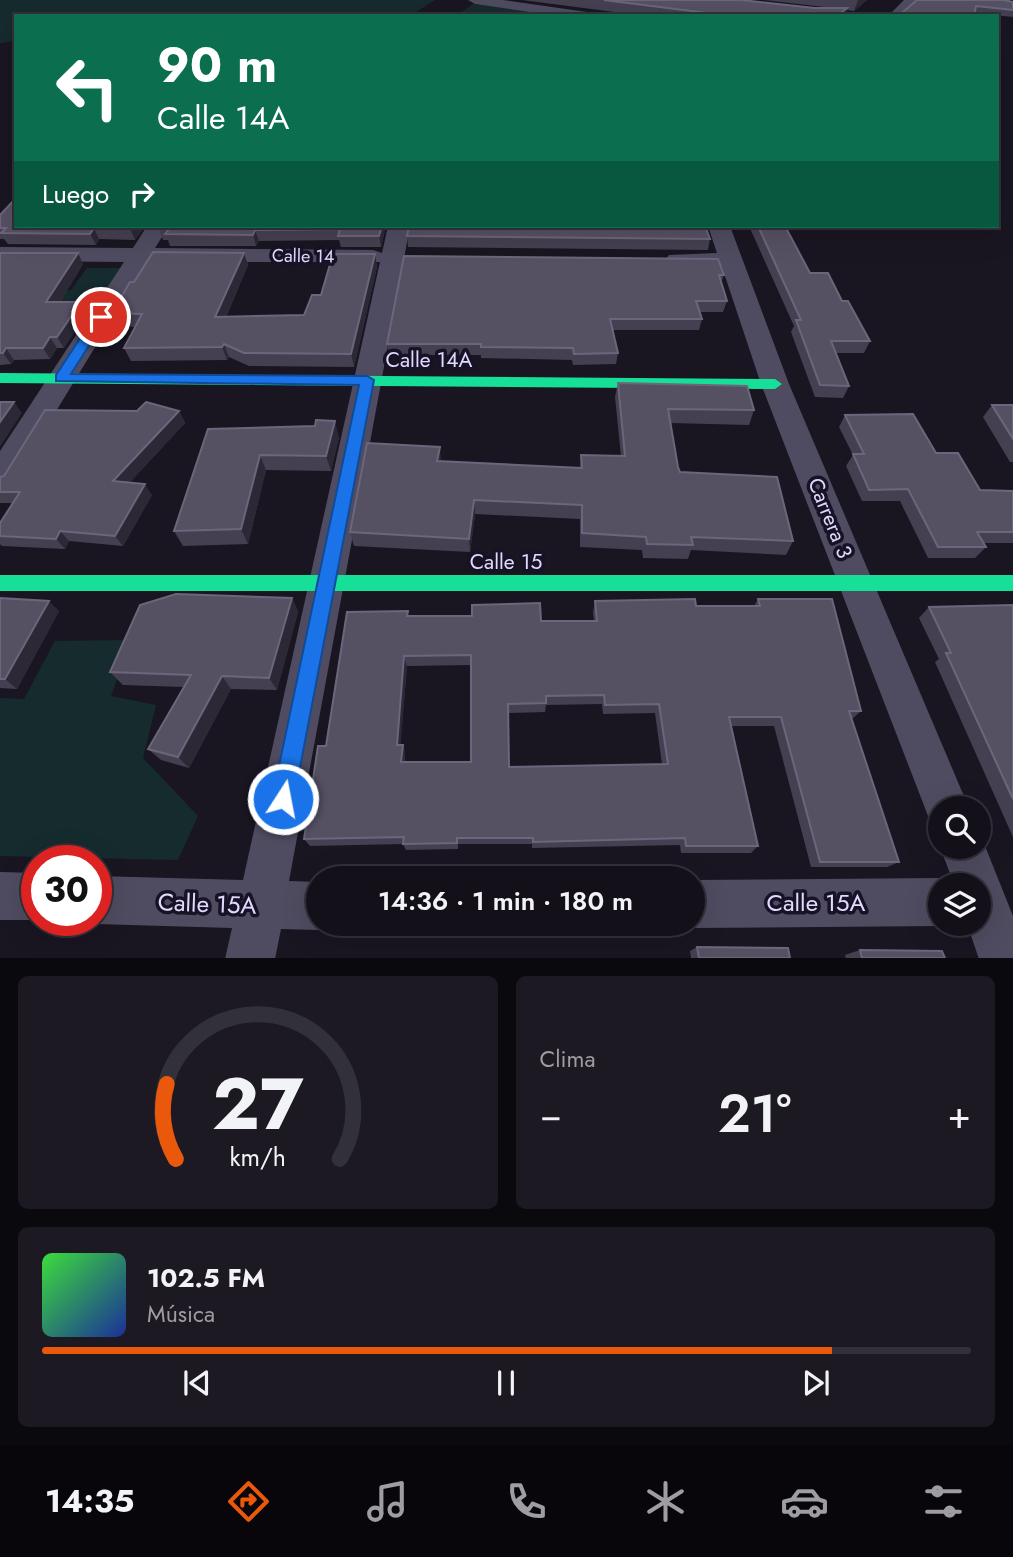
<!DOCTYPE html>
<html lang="es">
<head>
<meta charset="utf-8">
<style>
	:root { --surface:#13101a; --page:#1c1923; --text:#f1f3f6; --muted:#9d9da2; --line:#323039; --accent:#ea580c }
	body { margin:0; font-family:Jost,sans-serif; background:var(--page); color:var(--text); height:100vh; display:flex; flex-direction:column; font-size:26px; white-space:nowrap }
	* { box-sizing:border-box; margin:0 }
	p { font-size:23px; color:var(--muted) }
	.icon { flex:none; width:38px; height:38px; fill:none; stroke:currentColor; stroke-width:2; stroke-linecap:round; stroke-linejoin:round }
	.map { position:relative; height:958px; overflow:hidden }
	.sheet { display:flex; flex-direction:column; gap:18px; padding:18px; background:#0a090e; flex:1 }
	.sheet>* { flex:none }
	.top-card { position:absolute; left:14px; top:14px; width:985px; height:214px; border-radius:0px; box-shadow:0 7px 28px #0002,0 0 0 2px var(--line); background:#0b6e4f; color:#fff; overflow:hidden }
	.fabs { position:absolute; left:928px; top:796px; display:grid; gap:14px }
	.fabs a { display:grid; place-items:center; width:63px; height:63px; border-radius:50%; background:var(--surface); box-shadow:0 7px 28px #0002,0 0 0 2px var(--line); font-size:35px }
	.speed { position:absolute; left:21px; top:845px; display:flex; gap:14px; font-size:35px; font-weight:700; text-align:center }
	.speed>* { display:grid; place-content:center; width:91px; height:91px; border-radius:50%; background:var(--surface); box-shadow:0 7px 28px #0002,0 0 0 2px var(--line); line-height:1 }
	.speed .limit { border:10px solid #d22; background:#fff; color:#111 }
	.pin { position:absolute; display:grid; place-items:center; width:60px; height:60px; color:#fff; margin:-30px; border:4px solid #fff; border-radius:50%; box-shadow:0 2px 7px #0007 }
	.me { position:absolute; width:77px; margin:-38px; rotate:11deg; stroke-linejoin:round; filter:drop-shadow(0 0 5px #0008) }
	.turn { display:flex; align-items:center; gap:24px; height:147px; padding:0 28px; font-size:32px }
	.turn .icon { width:91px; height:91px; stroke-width:2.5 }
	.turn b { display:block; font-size:49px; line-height:60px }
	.then { display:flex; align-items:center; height:66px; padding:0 28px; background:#0003; gap:14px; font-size:26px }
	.big { font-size:52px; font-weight:600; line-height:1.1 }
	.sheet .tile { flex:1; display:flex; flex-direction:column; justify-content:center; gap:10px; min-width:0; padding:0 24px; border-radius:10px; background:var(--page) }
	.sheet .dial { align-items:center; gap:0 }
	.dial svg { height:182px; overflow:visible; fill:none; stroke:var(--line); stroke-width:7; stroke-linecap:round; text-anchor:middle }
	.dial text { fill:var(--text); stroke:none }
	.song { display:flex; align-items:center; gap:21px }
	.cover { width:84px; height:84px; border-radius:10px; background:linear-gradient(135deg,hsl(120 70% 55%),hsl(230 70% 35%)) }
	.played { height:7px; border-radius:4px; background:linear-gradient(90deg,var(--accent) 85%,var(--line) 85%) }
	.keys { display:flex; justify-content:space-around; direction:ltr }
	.heat { display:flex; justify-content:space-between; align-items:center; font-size:38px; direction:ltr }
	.sheet .tiles { flex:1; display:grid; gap:18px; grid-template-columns:1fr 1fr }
	.tile:last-child { grid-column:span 2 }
	.trip { position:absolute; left:306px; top:866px; width:399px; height:70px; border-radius:35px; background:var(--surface); box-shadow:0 7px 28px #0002,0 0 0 2px var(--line); font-weight:600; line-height:70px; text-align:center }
	.tab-bar { display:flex; height:112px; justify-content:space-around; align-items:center; background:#08060a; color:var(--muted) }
	.tab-bar .icon { width:49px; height:49px }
	.tab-bar .selected { color:var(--accent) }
	.tab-bar b { font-size:32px; color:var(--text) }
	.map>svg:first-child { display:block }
	.green { fill:#162b2e }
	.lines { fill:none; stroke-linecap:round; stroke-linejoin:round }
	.street { fill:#4f4c61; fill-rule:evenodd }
	.fast { fill:#16e098; fill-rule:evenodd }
	.wall { fill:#454051; fill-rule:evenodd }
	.shaded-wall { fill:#2c2836 }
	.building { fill:#565063; stroke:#6b667b; stroke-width:2; fill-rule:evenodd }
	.route { fill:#1a73e8; stroke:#114b97; stroke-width:2 }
	.labels { text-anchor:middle; stroke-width:7; stroke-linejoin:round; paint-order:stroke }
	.far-street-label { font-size:18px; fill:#e1dafc; stroke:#171226 }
	.street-label { font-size:21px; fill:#e1dafc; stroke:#171226 }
	.near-street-label { font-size:24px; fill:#e1dafc; stroke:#171226 }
</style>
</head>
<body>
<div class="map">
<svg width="1013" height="959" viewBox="0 0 1013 959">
	<rect width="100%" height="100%" fill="#191622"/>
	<g class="green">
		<polygon points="0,0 435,0 410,16 16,16 16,41 0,43"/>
		<polygon points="473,4 578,16 456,16"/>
		<polygon points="87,268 125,268 97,307 41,309 0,324 33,296 71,290"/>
		<polygon points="131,640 111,696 156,705 143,758 198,816 178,860 0,856 0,698 24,699 55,641"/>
	</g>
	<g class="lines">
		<g class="street">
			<polygon points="468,0 503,0 587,12 594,16 557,16 475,4"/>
			<polygon points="904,0 919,0 903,16 888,16"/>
			<polygon points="147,226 169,226 155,248 373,250 382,253 388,226 410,226 289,881 318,882 318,924 332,924 318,930 281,929 275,959 225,959 232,928 96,924 88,920 96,920 96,876 243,880 380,262 147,262 11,485 0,489 0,451 124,262 0,261 0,247 133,248"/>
			<polygon points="708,226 730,226 789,384 969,808 940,808 940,827 931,824 925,808 761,384 722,267 669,265 665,260 669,255 717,253"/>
			<polygon points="979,831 1013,916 1013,959 979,959 967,924 978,924 978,886 940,886 940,924 945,924 940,926 693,928 683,924 693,924 693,880 940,878 954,884 940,847 978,847"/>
			<polygon points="0,872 37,873 38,920 0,920"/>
		</g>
		<g class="fast">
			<polygon points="0,373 775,379 782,384 775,389 0,383"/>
			<rect x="0" y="575" width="1013" height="16"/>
		</g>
	</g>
	<g class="wall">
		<polygon points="522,0 741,0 815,8 833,8 764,0 867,0 854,11 847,10 845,16 645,16"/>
		<polygon points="1013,2 1013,17 975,13 974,16 902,16"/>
		<polygon points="0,215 145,226 135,240 99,239 96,245 8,244 4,239 0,239"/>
		<polygon points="386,226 381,247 341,247 339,240 259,241 256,246 170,246 168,240 163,240 159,229"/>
		<polygon points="749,226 785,226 810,273 842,301 870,341 864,353 836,353 849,386 843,398 815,397 791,332 794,326"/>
		<polygon points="407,236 710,239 708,250 408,247"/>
		<polygon points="0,253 83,264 60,302 87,313 64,348 57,348 50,359 14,360 11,364 0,365"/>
		<polygon points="244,253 248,265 226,317 304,315 321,295 375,254 377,267 354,367 249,366 229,357 227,360 131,361 124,348 136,327 118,326 112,313 134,282"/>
		<polygon points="404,256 724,275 721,283 727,301 723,312 699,312 702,319 699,330 613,330 618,353 616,364 573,365 572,360 481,358 481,355 389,355 387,344"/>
		<polygon points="618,383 754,410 749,425 671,423 678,467 680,472 793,541 786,555 691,550 688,559 643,558 642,550 580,547 580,519 475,514 470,552 354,546 350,532 441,461 580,468 581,455 621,456 615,397"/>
		<polygon points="992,405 1013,405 1013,462 1010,462 983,417"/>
		<polygon points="179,411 185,423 129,483 152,495 123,546 69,541 65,549 2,546 0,544 0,523 13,503 0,503 0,477"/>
		<polygon points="845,415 936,453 980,490 1013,491 1013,543 984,543 986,547 975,558 928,558 900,501 862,501 846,466 853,455 839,427"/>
		<polygon points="208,429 339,437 331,471 266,470 248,544 183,546 174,531"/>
		<polygon points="0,598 59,611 17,689 0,688"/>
		<polygon points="292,598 298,612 277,690 231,689 189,768 161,760 148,749 184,687 123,685 110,672"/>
		<path d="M 758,599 L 861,711 L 851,720 L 899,862 L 887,867 L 811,867 L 774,726 L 731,726 L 758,846 L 751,853 L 681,853 L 680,845 L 532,848 L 532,844 L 458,844 L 458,849 L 406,850 L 403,844 L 310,846 L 304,839 L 326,746 L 409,616 L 541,621 L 594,621 L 593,612 L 595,601 L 696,606 L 754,606 ZM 471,665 L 471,762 L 405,762 L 405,753 L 403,745 L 400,745 L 407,666 ZM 602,704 L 603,714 L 655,713 L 662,764 L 509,767 L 509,713 L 545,712 L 546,705 Z"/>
		<polygon points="1013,605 1013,837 935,662 939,659 919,618 929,607"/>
		<polygon points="697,947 790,958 691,958 690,951"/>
		<polygon points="860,950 945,958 846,958 845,955"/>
	</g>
	<g class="shaded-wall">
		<polygon points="858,0 867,0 854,11"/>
		<polygon points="847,8 845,16 837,16"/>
		<polygon points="132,226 145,226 135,240 130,228"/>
		<polygon points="382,226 386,226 381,247 379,236"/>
		<polygon points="94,228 99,239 96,245 90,234"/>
		<polygon points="255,230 259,241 256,246 253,235"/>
		<polygon points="78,253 83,264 53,313 46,302"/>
		<polygon points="244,253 248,265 220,330 215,317"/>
		<polygon points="375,254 377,267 354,367 351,354"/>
		<polygon points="81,302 87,313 64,348 57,337"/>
		<polygon points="50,337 57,348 50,359 43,348"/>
		<polygon points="224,344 229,357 227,360 222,347"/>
		<polygon points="6,348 14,360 11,364 3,353"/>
		<polygon points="14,402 22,413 0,447 0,422"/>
		<polygon points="179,411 185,423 121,492 113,481"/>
		<polygon points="335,421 339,437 331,471 326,456"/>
		<polygon points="440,447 441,461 437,461"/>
		<polygon points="260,455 266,470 248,544 241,529"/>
		<polygon points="145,484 152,495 123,546 115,536"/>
		<polygon points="474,500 475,514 470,552 469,539"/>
		<polygon points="60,531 69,541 65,549 56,539"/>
		<polygon points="292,598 298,612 277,690 269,678"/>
		<polygon points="49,601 59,611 17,689 5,679"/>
		<polygon points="404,656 407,666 400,753 397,745"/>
		<polygon points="222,676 231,689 189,768 178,757"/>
		<polygon points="403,745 405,753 404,770 401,762"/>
	</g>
	<g class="building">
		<polygon points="604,0 741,0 815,8 847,8 837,16 731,16"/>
		<polygon points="917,0 1004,0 1013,2 1013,10 976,6 974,16 962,16 938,13 937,16 902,16 903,12"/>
		<polygon points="16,198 16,226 132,226 130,228 94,228 90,234 1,233 6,228 0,228 0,215"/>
		<polygon points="161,226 382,226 379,236 338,236 340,229 255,230 253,235 165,234 169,229 159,229"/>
		<polygon points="409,226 705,226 710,239 407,236"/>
		<polygon points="758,226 785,226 810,273 828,273 842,301 848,301 870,341 831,341 849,386 820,385 796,320 801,320"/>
		<polygon points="153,252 244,253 215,317 304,315 312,295 321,295 333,254 375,254 351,354 244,353 224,344 222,347 124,348 142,314 112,313 130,282 134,282"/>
		<polygon points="0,253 78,253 46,302 81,302 57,337 50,337 43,348 6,348 3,353 0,353"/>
		<polygon points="404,256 718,259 724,275 719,275 727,301 696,301 702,319 610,319 618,353 574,354 573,348 481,347 481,344 387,344"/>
		<polygon points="618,383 747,386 754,410 668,409 678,467 680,472 777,477 793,541 691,537 693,545 647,544 646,537 582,533 582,505 474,500 469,539 350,532 367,443 440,447 437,461 582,468 581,455 625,456"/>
		<polygon points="0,402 14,402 0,422"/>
		<polygon points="146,402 179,411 113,481 145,484 115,536 60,531 56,539 0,536 0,523 20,492 0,492 0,477 4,476 45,410 137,411"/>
		<polygon points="992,405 1013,405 1013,439"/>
		<polygon points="913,414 936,453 958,453 980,490 1013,491 1013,532 977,532 986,547 938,547 908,489 869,490 853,454 864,454 845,415"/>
		<polygon points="316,420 335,421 326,456 260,455 241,529 174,531 208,429 315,426"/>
		<polygon points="176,594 292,598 269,678 222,676 178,757 148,749 191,675 110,672 140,605"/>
		<polygon points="0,598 49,601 5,679 0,679"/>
		<path d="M 695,599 L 696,606 L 760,606 L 758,599 L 832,599 L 861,711 L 849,711 L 899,862 L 820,862 L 781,717 L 729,717 L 758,846 L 686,846 L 685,838 L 533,842 L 533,838 L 457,838 L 457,843 L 403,844 L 404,837 L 304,839 L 318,746 L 326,746 L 347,612 L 408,611 L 407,616 L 472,616 L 472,605 L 540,603 L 541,621 L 597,621 L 595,601 ZM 471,655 L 471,762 L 401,762 L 403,745 L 397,745 L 404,656 ZM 604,695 L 605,705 L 659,704 L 668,764 L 509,767 L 508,704 L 546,703 L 546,696 Z"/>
		<polygon points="1013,605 1013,799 946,653 951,653 929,607"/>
		<polygon points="697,947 788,948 790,958 699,958"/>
		<polygon points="860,950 942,951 945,958 862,958"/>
	</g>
	<polygon class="route" points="101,313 107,317 71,374 367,376 374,380 294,799 290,807 283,810 275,807 272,799 359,385 56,381 56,375 96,314"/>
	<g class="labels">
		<g class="far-street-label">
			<text transform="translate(303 256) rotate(1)" y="6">Calle 14</text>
		</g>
		<g class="street-label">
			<text x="429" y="367">Calle 14A</text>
			<text transform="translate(830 518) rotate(68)" y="7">Carrera 3</text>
			<text x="506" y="569">Calle 15</text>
		</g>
		<g class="near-street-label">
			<text x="816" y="911">Calle 15A</text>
			<text transform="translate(207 904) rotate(2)" y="8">Calle 15A</text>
		</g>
	</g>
</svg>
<div class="fabs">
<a><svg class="icon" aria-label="search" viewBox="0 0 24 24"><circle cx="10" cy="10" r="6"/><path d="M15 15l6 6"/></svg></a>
<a><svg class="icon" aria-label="layers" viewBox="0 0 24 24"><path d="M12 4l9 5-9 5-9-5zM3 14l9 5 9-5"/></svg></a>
</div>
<div class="speed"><div class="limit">30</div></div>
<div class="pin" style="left:101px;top:317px;background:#d93025"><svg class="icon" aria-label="arrive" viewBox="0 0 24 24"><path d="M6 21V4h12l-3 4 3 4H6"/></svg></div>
<svg class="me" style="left:283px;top:799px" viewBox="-20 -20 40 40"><circle r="17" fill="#1a73e8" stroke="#fff" stroke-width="3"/><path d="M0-11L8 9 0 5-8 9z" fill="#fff"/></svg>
<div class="trip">14:36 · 1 min · 180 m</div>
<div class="top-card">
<div class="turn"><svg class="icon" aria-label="left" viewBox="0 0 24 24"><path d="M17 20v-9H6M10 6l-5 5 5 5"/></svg><div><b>90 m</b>Calle 14A</div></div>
<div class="then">Luego<svg class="icon" aria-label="right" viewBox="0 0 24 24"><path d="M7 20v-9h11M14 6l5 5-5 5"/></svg></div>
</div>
</div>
<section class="sheet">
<div class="tiles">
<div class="tile dial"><svg viewBox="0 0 100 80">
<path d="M14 69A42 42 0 1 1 86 69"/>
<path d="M14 69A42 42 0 0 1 10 36" stroke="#ea580c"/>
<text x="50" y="56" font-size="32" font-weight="700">27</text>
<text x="50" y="72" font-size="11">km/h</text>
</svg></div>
<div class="tile"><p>Clima</p>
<div class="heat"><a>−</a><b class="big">21°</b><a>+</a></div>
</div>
<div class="tile">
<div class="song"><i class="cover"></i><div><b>102.5 FM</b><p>Música</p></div></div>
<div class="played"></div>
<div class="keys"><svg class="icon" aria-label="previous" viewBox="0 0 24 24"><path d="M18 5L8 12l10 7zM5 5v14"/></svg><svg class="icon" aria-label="pause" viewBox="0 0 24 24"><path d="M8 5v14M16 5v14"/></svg><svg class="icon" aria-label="next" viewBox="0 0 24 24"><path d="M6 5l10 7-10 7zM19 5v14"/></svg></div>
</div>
</div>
</section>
<nav class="tab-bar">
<b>14:35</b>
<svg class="icon selected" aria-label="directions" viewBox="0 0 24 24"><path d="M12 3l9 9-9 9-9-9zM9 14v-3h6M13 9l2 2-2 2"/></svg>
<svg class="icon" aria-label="music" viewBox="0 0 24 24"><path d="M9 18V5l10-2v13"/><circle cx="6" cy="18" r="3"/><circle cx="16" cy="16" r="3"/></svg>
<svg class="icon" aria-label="phone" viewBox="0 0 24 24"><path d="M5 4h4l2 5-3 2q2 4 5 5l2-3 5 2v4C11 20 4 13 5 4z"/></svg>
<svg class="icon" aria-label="climate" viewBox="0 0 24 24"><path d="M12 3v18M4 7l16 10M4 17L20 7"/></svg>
<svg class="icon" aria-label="car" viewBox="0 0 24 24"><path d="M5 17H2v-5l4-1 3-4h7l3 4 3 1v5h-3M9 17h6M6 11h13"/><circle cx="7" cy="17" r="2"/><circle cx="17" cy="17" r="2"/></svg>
<svg class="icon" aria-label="filters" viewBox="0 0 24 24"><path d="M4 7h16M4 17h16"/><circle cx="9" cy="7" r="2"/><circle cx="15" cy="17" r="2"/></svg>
</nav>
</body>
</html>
